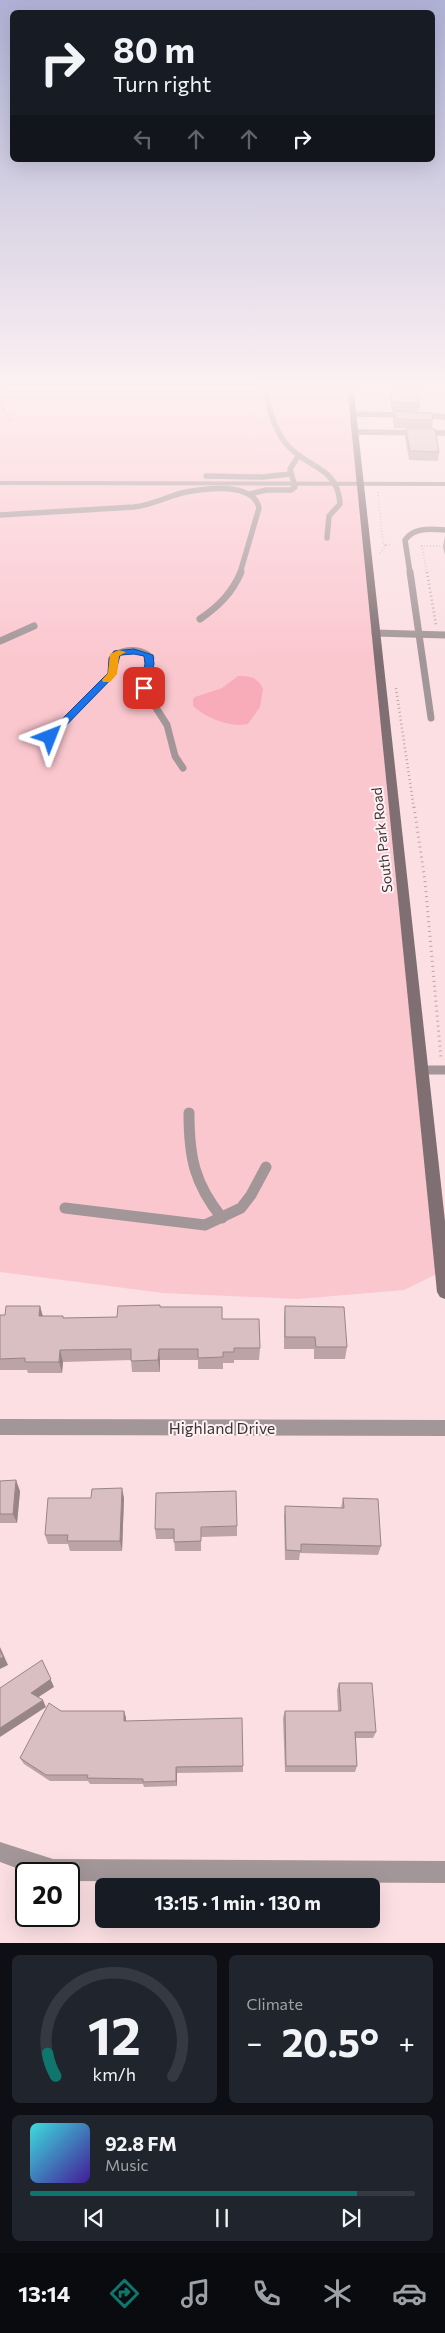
<!DOCTYPE html>
<html lang="en">
<head>
<meta charset="utf-8">
<style>
	:root { --surface:#171b24; --page:#20242c; --text:#f1f3f6; --muted:#9ea1a6; --line:#363941; --accent:#0f766e }
	body { margin:0; font-family:Commissioner,sans-serif; background:var(--page); color:var(--text); height:100vh; display:flex; flex-direction:column; font-size:19px; white-space:nowrap }
	* { box-sizing:border-box; margin:0 }
	p { font-size:16px; color:var(--muted) }
	.icon { flex:none; width:28px; height:28px; fill:none; stroke:currentColor; stroke-width:2; stroke-linecap:round; stroke-linejoin:round }
	.map { position:relative; height:1943px; overflow:hidden }
	.side { display:flex; flex-direction:column; gap:12px; padding:12px; background:#0d0f14; flex:1 }
	.side>* { flex:none }
	.banner { position:absolute; left:10px; top:10px; width:425px; height:152px; border-radius:8px; box-shadow:0 5px 20px #0002; background:#171b24; color:var(--text); overflow:hidden }
	.speed { position:absolute; left:15px; top:1862px; display:flex; gap:10px; font-size:25px; font-weight:700; text-align:center }
	.speed>* { display:grid; place-content:center; width:65px; height:65px; border-radius:50%; background:var(--surface); box-shadow:0 5px 20px #0002; line-height:1 }
	.speed .limit { border:2px solid #111; border-radius:8px; background:#fff; color:#111 }
	.pin { position:absolute; display:grid; place-items:center; width:42px; height:42px; color:#fff; margin:-21px; border-radius:10px; box-shadow:0 2px 8px #0006 }
	.me { position:absolute; width:55px; margin:-28px; rotate:45deg; stroke-linejoin:round; filter:drop-shadow(0 0 4px #0008) }
	.turn { display:flex; align-items:center; gap:18px; height:105px; padding:0 20px; font-size:22px }
	.turn .icon { width:65px; height:65px; stroke-width:2.5 }
	.turn b { display:block; font-size:35px; line-height:42px }
	.lanes { display:flex; align-items:center; height:48px; padding:0 20px; background:#0003; justify-content:center; gap:25px; direction:ltr }
	.lanes .off { opacity:.35 }
	.big { font-size:38px; font-weight:700; line-height:1.1 }
	.side .widget { flex:1; display:flex; flex-direction:column; justify-content:center; gap:8px; min-width:0; padding:0 18px; border-radius:8px; background:var(--page) }
	.side .dial { align-items:center; gap:0 }
	.dial svg { height:130px; overflow:visible; fill:none; stroke:var(--line); stroke-width:7; stroke-linecap:round; text-anchor:middle }
	.dial text { fill:var(--text); stroke:none }
	.song { display:flex; align-items:center; gap:15px }
	.cover { width:60px; height:60px; border-radius:8px; background:linear-gradient(135deg,hsl(180 70% 55%),hsl(260 70% 35%)) }
	.played { height:5px; border-radius:2px; background:linear-gradient(90deg,var(--accent) 85%,var(--line) 85%) }
	.keys { display:flex; justify-content:space-around; direction:ltr }
	.heat { display:flex; justify-content:space-between; align-items:center; font-size:28px; direction:ltr }
	.side .tiles { flex:1; display:grid; gap:12px; grid-template-columns:1fr 1fr }
	.widget:last-child { grid-column:span 2 }
	.trip { position:absolute; left:95px; top:1878px; width:285px; height:50px; border-radius:8px; background:var(--surface); box-shadow:0 5px 20px #0002; font-weight:700; line-height:50px; text-align:center }
	.tab-bar { display:flex; height:80px; justify-content:space-around; align-items:center; background:#090b0e; color:var(--muted) }
	.tab-bar .icon { width:35px; height:35px }
	.tab-bar .active { color:var(--accent) }
	.tab-bar b { font-size:22px; color:var(--text) }
	.map>svg:first-child { display:block }
	.green { fill:#fbc7cf }
	.water { fill:#f8acb9 }
	.lines { fill:none; stroke-linecap:round; stroke-linejoin:round }
	.stream { stroke:#f8acb9; stroke-width:3 }
	.path-far2 { stroke:#bba5a8; stroke-width:2; stroke-dasharray:0.5 2.5; stroke-linecap:butt }
	.path-far1 { stroke:#bba5a8; stroke-width:2.5; stroke-dasharray:1 3; stroke-linecap:butt }
	.path { stroke:#bba5a8; stroke-width:3; stroke-dasharray:1 4; stroke-linecap:butt }
	.lane-far3 { stroke:#a29698; stroke-width:5.5 }
	.lane-far2 { stroke:#a29698; stroke-width:7 }
	.lane-far1 { stroke:#a29698; stroke-width:9 }
	.lane { stroke:#a29698; stroke-width:11 }
	.street { fill:#a29698; fill-rule:evenodd }
	.secondary { fill:#806f72; fill-rule:evenodd }
	.wall { fill:#bba3a7 }
	.shaded-wall { fill:#988588 }
	.building { fill:#d9bec2; stroke:#988588 }
	.route { fill:#1a73e8; stroke:#114b97 }
	.slow { fill:#f59e0b }
	.labels { text-anchor:middle; stroke-width:4; stroke-linejoin:round; paint-order:stroke }
	.street-label { font-size:14px; fill:#3e3335; stroke:#fdf1f3 }
	.near-street-label { font-size:16px; fill:#3e3335; stroke:#fdf1f3 }
</style>
</head>
<body>
<div class="map">
<svg width="445" height="1943" viewBox="0 0 445 1943">
	<rect width="100%" height="100%" fill="#fbdfe3"/>
	<polygon class="green" points="0,385 351,385 443,1271 404,1290 298,1299 163,1293 0,1272"/>
	<path class="water" d="M 238,676 C 250,676 258,677 263,689 L 260,707 L 248,724 C 230,728 206,718 193,706 L 193,699 L 195,697 L 222,688 Z"/>
	<g class="lines">
		<g class="stream">
			<polyline points="0,399 2,385"/>
			<polyline points="0,404 11,421"/>
		</g>
		<g class="path-far2">
			<polyline points="378,492 383,544 386,545"/>
			<polyline points="386,545 391,545"/>
			<polyline points="380,553 386,545"/>
			<polyline points="427,573 422,546 440,546"/>
		</g>
		<g class="path-far1">
			<polyline points="427,572 436,625"/>
			<polyline points="396,688 414,809"/>
		</g>
		<polyline class="path" points="414,807 425,881 441,1058"/>
		<g class="lane-far3">
			<path d="M 265,389 C 269,409 274,430 288,446 C 309,469 338,467 340,504 L 329,516 L 327,538"/>
			<polyline points="353,414 405,415"/>
			<polyline points="420,415 445,417"/>
			<polyline points="355,432 445,433"/>
			<polyline points="206,476 263,477 290,474"/>
			<polyline points="250,494 266,490 291,490 295,487 290,469 299,455"/>
			<path d="M 0,515 L 134,507 C 153,505 168,496 186,492 C 206,488 254,482 259,508 L 240,573"/>
			<path d="M 410,573 L 405,540 C 414,527 430,529 445,530"/>
		</g>
		<g class="lane-far2">
			<polyline points="410,572 431,718"/>
			<path d="M 200,619 C 219,606 232,593 241,572"/>
			<polyline points="375,633 445,635"/>
			<polyline points="0,641 34,626"/>
			<path d="M 50,737 L 112,674 L 115,655 C 126,649 142,648 151,658 L 145,677 L 144,689 L 167,725 L 175,756 L 183,768"/>
		</g>
		<polyline class="lane-far1" points="422,1070 445,1070"/>
		<g class="lane">
			<path d="M 189,1113 C 189,1157 194,1183 222,1218"/>
			<polyline points="65,1208 205,1225 241,1208 251,1195 266,1167"/>
		</g>
		<g class="street">
			<polygon points="0,481 445,482 445,486 0,485"/>
			<polygon points="0,1419 445,1420 445,1436 0,1435"/>
			<polygon points="0,1842 53,1859 445,1861 445,1883 69,1881 69,1874 33,1874 0,1862"/>
		</g>
		<polygon class="secondary" points="347,385 353,385 445,1221 445,1299 440,1297 437,1292"/>
	</g>
	<g class="wall">
		<polygon points="394,385 415,385 420,403 419,411 392,411 390,402 391,393 396,393"/>
		<polygon points="394,411 433,420 432,428 394,428 393,420"/>
		<polygon points="406,429 439,452 438,461 409,460 405,437"/>
		<polygon points="445,536 445,555 443,547"/>
		<polygon points="40,1306 43,1316 64,1318 117,1317 160,1307 222,1319 260,1348 259,1360 234,1360 234,1363 223,1363 223,1369 198,1369 198,1360 160,1360 160,1372 132,1372 131,1360 63,1362 62,1373 28,1373 27,1370 0,1370 0,1315 5,1315"/>
		<polygon points="285,1306 347,1347 345,1359 314,1359 314,1349 284,1349 284,1318"/>
		<polygon points="0,1481 20,1491 17,1523 0,1523"/>
		<polygon points="124,1498 122,1551 70,1551 68,1544 48,1544 45,1535"/>
		<polygon points="343,1498 381,1546 378,1555 300,1553 299,1560 285,1560 284,1516 285,1506 341,1508"/>
		<polygon points="237,1526 237,1536 201,1537 201,1551 175,1551 174,1539 156,1539 155,1529"/>
		<polygon points="339,1683 376,1732 373,1738 356,1738 357,1766 355,1772 285,1772 283,1718 285,1711 338,1711 337,1690"/>
		<polygon points="61,1711 124,1711 126,1718 126,1721 243,1766 243,1772 177,1773 177,1786 144,1787 143,1784 90,1784 88,1781 50,1781 24,1764 20,1758"/>
	</g>
	<g class="shaded-wall">
		<polygon points="40,1306 43,1318 39,1316"/>
		<polygon points="159,1349 160,1360 160,1372 158,1360"/>
		<polygon points="60,1350 63,1362 62,1373 59,1362"/>
		<polygon points="16,1480 20,1491 17,1523 13,1514"/>
		<polygon points="122,1488 124,1498 122,1551 120,1541"/>
		<polygon points="0,1647 8,1665 0,1669"/>
		<polygon points="42,1660 54,1687 34,1700 31,1693"/>
		<polygon points="43,1700 46,1707 0,1737 0,1728"/>
		<polygon points="124,1711 126,1718 126,1728 124,1721"/>
		<polygon points="176,1767 177,1773 177,1786 176,1781"/>
	</g>
	<g class="building">
		<polygon points="397,385 415,385 420,403 392,402 391,393 399,394"/>
		<polygon points="394,411 432,413 433,420 395,419"/>
		<polygon points="406,429 435,429 439,452 410,451"/>
		<polygon points="160,1305 160,1307 222,1307 222,1319 259,1319 260,1348 234,1348 234,1352 223,1352 223,1357 198,1358 198,1349 159,1349 158,1360 131,1361 131,1349 60,1350 59,1362 25,1362 25,1358 0,1359 0,1315 5,1315 6,1306 40,1306 39,1316 63,1316 63,1318 117,1317 118,1306"/>
		<polygon points="285,1306 344,1307 347,1347 316,1347 315,1337 285,1337"/>
		<polygon points="16,1480 13,1514 0,1514 0,1481"/>
		<polygon points="122,1488 120,1541 67,1541 68,1535 45,1535 48,1498 91,1498 92,1489"/>
		<polygon points="236,1491 237,1526 201,1527 201,1541 174,1542 174,1529 155,1529 156,1493"/>
		<polygon points="343,1498 378,1499 381,1546 301,1544 301,1551 286,1550 285,1506 344,1508"/>
		<polygon points="0,1650 3,1657 0,1659"/>
		<polygon points="42,1660 51,1679 31,1693 43,1700 0,1728 0,1688"/>
		<polygon points="339,1683 372,1683 376,1732 355,1732 357,1766 286,1766 285,1711 341,1711"/>
		<polygon points="49,1703 61,1711 124,1711 124,1721 242,1718 243,1766 176,1767 176,1781 143,1782 143,1779 87,1778 88,1775 46,1775 20,1758"/>
	</g>
	<linearGradient id="sky" x2="0" y2="1"><stop stop-color="#aeb1d5"/><stop offset="0.59" stop-color="#fdf1f2"/><stop offset="1" stop-color="#fdf1f2" stop-opacity="0"/></linearGradient>
	<rect width="445" height="657" fill="url(#sky)"/>
	<polygon class="route" points="134,649 153,655 154,664 147,690 139,688 145,664 144,656 134,654 120,655 115,675 53,739 46,739 46,735 108,673 109,658 114,651"/>
	<polygon class="slow" points="119,650 126,652 119,656 117,674 110,682 103,682 102,680 108,673 110,654"/>
	<g class="labels">
		<g class="street-label">
			<text transform="translate(382 840) rotate(-96)" y="5">South Park Road</text>
		</g>
		<g class="near-street-label">
			<text x="222" y="1434">Highland Drive</text>
		</g>
	</g>
</svg>
<div class="speed"><div class="limit">20</div></div>
<div class="pin" style="left:144px;top:688px;background:#d93025"><svg class="icon" aria-label="arrive" viewBox="0 0 24 24"><path d="M6 21V4h12l-3 4 3 4H6"/></svg></div>
<svg class="me" style="left:50px;top:737px" viewBox="-20 -20 40 40"><path d="M0-17L14 15 0 8-14 15z" fill="#1a73e8" stroke="#fff" stroke-width="4"/></svg>
<div class="trip">13:15 · 1 min · 130 m</div>
<div class="banner">
<div class="turn"><svg class="icon" aria-label="right" viewBox="0 0 24 24"><path d="M7 20v-9h11M14 6l5 5-5 5"/></svg><div><b>80 m</b>Turn right</div></div>
<div class="lanes"><svg class="icon off" aria-label="left" viewBox="0 0 24 24"><path d="M17 20v-9H6M10 6l-5 5 5 5"/></svg><svg class="icon off" aria-label="ahead" viewBox="0 0 24 24"><path d="M12 20V5M6 11l6-6 6 6"/></svg><svg class="icon off" aria-label="ahead" viewBox="0 0 24 24"><path d="M12 20V5M6 11l6-6 6 6"/></svg><svg class="icon" aria-label="right" viewBox="0 0 24 24"><path d="M7 20v-9h11M14 6l5 5-5 5"/></svg></div>
</div>
</div>
<section class="side">
<div class="tiles">
<div class="widget dial"><svg viewBox="0 0 100 80">
<path d="M14 69A42 42 0 1 1 86 69"/>
<path d="M14 69A42 42 0 0 1 9 55" stroke="#0f766e"/>
<text x="50" y="56" font-size="32" font-weight="700">12</text>
<text x="50" y="72" font-size="11">km/h</text>
</svg></div>
<div class="widget"><p>Climate</p>
<div class="heat"><a>−</a><b class="big">20.5°</b><a>+</a></div>
</div>
<div class="widget">
<div class="song"><i class="cover"></i><div><b>92.8 FM</b><p>Music</p></div></div>
<div class="played"></div>
<div class="keys"><svg class="icon" aria-label="previous" viewBox="0 0 24 24"><path d="M18 5L8 12l10 7zM5 5v14"/></svg><svg class="icon" aria-label="pause" viewBox="0 0 24 24"><path d="M8 5v14M16 5v14"/></svg><svg class="icon" aria-label="next" viewBox="0 0 24 24"><path d="M6 5l10 7-10 7zM19 5v14"/></svg></div>
</div>
</div>
</section>
<nav class="tab-bar">
<b>13:14</b>
<svg class="icon active" aria-label="directions" viewBox="0 0 24 24"><path d="M12 3l9 9-9 9-9-9zM9 14v-3h6M13 9l2 2-2 2"/></svg>
<svg class="icon" aria-label="music" viewBox="0 0 24 24"><path d="M9 18V5l10-2v13"/><circle cx="6" cy="18" r="3"/><circle cx="16" cy="16" r="3"/></svg>
<svg class="icon" aria-label="phone" viewBox="0 0 24 24"><path d="M5 4h4l2 5-3 2q2 4 5 5l2-3 5 2v4C11 20 4 13 5 4z"/></svg>
<svg class="icon" aria-label="climate" viewBox="0 0 24 24"><path d="M12 3v18M4 7l16 10M4 17L20 7"/></svg>
<svg class="icon" aria-label="car" viewBox="0 0 24 24"><path d="M5 17H2v-5l4-1 3-4h7l3 4 3 1v5h-3M9 17h6M6 11h13"/><circle cx="7" cy="17" r="2"/><circle cx="17" cy="17" r="2"/></svg>
</nav>
</body>
</html>
